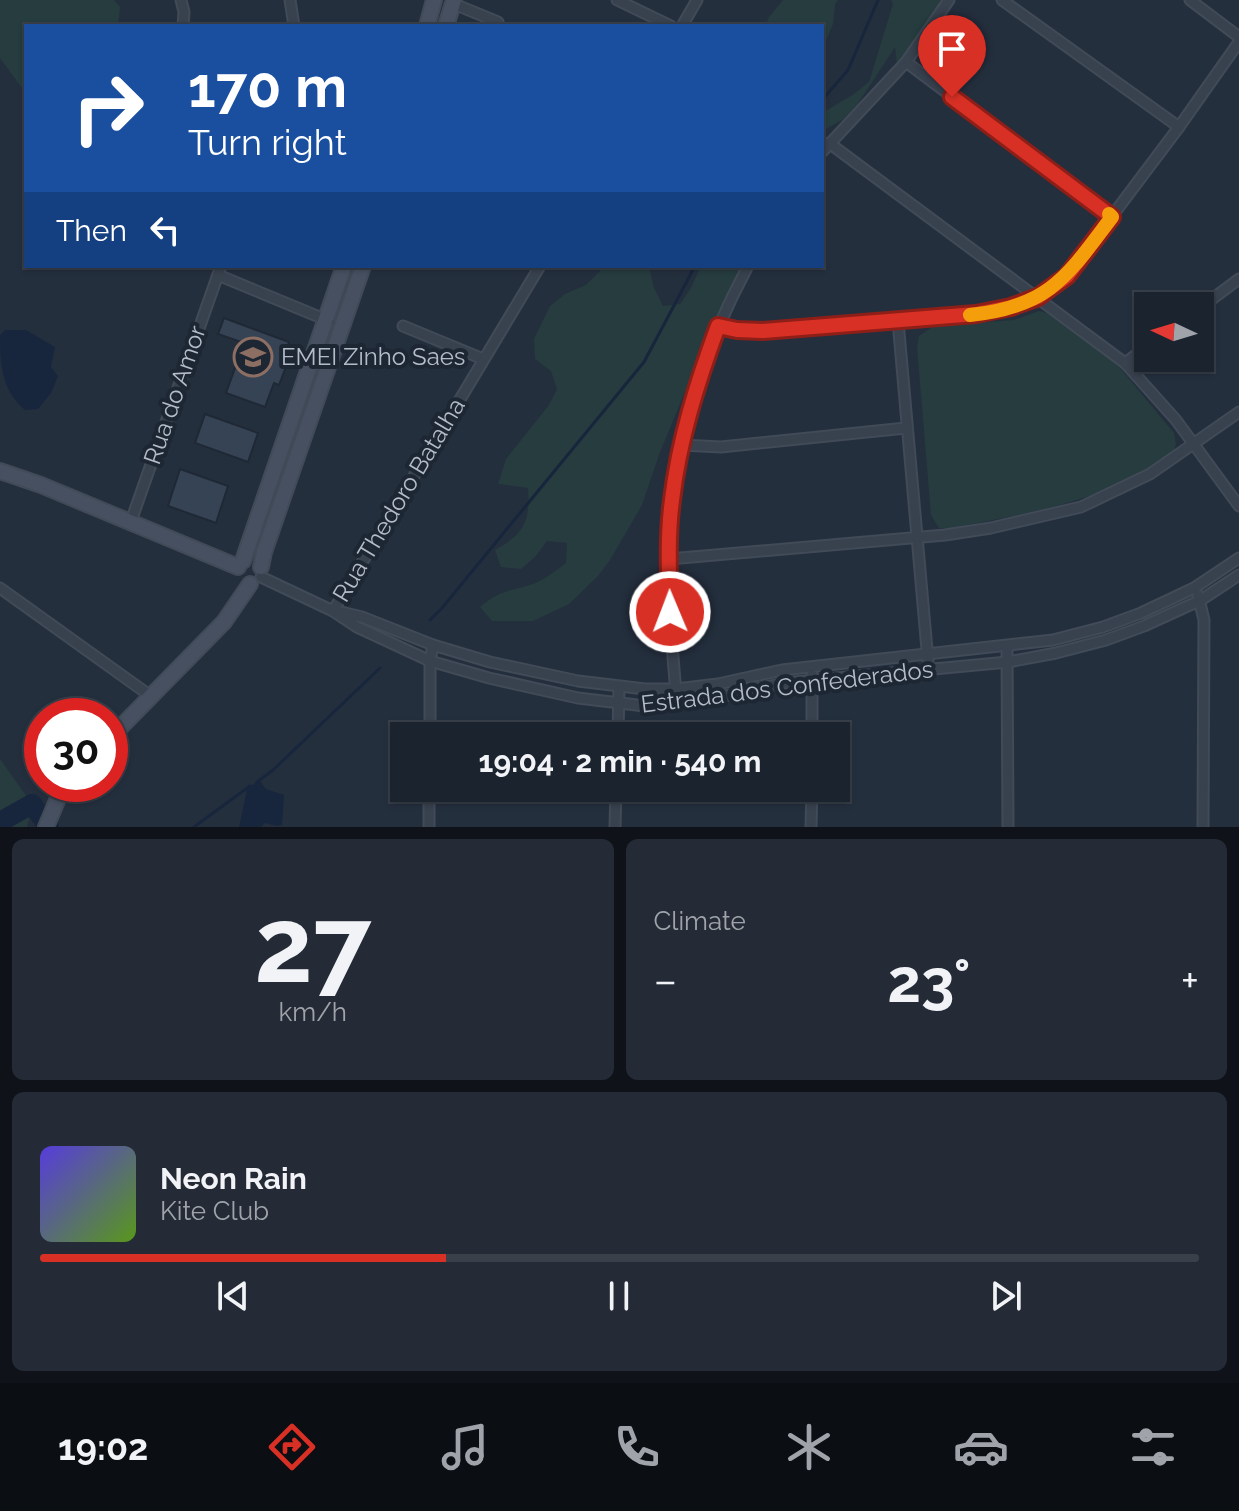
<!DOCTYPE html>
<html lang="en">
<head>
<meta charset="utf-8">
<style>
	:root { --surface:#1b232e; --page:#242b36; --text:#f1f3f6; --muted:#a0a4aa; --line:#39404a; --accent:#d93025 }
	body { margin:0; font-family:Raleway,sans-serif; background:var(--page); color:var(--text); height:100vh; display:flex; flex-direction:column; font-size:30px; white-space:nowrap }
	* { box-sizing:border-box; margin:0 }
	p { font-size:26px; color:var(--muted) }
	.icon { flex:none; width:44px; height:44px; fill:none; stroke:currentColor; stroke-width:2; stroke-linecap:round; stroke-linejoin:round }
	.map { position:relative; height:827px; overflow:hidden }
	.side { display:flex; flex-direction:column; gap:12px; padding:12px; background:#0f1319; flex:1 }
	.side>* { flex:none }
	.hud { position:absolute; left:24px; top:24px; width:800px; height:244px; border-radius:0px; box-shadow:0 2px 6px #0004,0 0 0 2px var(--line); background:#1a4fa0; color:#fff; overflow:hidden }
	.needle { width:52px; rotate:274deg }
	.controls { position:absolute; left:1134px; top:292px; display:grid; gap:16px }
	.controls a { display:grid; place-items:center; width:80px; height:80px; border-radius:0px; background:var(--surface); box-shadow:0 2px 6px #0004,0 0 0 2px var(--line); font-size:40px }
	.speed { position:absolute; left:24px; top:698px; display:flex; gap:16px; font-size:40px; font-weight:700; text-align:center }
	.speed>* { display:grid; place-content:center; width:104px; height:104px; border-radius:50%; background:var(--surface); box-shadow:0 2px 6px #0004,0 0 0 2px var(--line); line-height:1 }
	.speed .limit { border:12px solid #d22; background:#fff; color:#111 }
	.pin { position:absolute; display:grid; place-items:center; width:68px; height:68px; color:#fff; margin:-82px -34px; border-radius:50% 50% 50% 0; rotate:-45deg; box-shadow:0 0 8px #0007 }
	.pin .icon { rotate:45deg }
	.me { position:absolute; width:88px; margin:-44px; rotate:359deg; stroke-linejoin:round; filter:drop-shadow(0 0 6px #0008) }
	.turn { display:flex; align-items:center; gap:28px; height:168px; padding:0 32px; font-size:36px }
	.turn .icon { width:104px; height:104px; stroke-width:2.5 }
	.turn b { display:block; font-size:56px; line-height:68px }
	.then { display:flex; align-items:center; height:76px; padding:0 32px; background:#0003; gap:16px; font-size:30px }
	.big { font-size:60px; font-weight:700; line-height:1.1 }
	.side .tile { flex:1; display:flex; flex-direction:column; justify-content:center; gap:12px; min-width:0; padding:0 28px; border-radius:12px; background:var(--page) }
	.side .dial { align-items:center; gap:0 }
	.dial b { font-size:104px; line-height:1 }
	.song { display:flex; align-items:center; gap:24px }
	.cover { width:96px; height:96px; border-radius:12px; background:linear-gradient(135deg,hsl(250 70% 55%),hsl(90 70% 35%)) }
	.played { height:8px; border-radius:4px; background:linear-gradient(90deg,var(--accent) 35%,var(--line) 35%) }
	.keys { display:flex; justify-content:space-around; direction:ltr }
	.heat { display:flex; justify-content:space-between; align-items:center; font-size:44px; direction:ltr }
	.side .tiles { flex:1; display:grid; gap:12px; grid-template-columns:1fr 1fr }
	.tile:last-child { grid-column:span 2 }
	.trip { position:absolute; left:390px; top:722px; width:460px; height:80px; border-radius:0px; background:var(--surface); box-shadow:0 2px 6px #0004,0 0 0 2px var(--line); font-weight:700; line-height:80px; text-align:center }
	.menu { display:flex; height:128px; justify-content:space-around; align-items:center; background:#0b0e12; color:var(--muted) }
	.menu .icon { width:56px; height:56px }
	.menu .active { color:var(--accent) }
	.menu b { font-size:36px; color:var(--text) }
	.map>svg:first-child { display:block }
	.green { fill:#263c3f }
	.water { fill:#17263c }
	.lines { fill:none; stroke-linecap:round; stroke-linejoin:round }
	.stream { stroke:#17263c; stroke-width:3 }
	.river { stroke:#17263c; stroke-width:20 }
	.building { fill:#364354; stroke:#1f2835; stroke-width:2 }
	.street-casing { stroke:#414a57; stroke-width:13 }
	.secondary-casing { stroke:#414a57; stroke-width:18 }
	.street { stroke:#38414e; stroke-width:9 }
	.secondary { stroke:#465061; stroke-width:14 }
	.route-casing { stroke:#8d1f18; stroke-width:20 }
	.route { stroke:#d93025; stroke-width:14 }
	.slow { stroke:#f59e0b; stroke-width:14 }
	.labels { text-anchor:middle; stroke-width:8; stroke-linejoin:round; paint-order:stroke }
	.poi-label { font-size:24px; fill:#b4bcc9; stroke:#1d2633; text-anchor:start }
	.street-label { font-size:24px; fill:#b4bcc9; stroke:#1d2633 }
</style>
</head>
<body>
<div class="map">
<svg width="1239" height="827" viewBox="0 0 1239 827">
	<rect width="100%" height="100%" fill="#242f3e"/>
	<g class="green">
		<polygon points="0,0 114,0 120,7 118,26 26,26 24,91 0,58"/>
		<polygon points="783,0 838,0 835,4 833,24 822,50 822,26 765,26 769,17"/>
		<path d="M 891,0 L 948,0 C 945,30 920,53 898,72 L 895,47 L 857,105 L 842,120 L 822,131 L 822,113 L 854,94 L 869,82 L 893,4 Z"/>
		<path d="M 605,266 L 649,266 L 654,288 L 663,306 L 680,304 L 691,288 L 701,266 L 740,266 L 723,311 L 700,350 L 694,370 L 660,452 L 642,505 L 610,560 L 598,576 L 569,604 L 533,621 L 492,621 L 480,607 C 501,589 510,592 533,584 C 546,579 555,571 566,563 L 567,543 L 547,541 L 535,557 L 521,569 L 501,567 L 495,550 C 523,535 531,521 528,488 L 498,484 L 506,459 L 549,405 L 557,389 L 551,371 L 535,359 L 534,339 L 550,306 L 565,294 L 586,285 Z"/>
		<path d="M 1039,311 L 1051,314 L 1116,363 L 1174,433 L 1176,444 L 1174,450 C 1128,497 1013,517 950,528 L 939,528 L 931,515 L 917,347 L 919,336 L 934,326 L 1014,320 Z"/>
		<polygon points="0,759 32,804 27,827 0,827"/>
	</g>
	<g class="water">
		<path d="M 5,330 L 26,330 L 55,347 L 51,367 L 58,376 L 51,393 L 38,409 L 25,410 C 1,390 0,363 0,335 Z"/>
		<polygon points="259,780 266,789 284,795 282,825 277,826 265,823 261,827 239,827 247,789"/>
	</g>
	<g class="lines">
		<g class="stream">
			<polyline points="822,100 848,70 878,0"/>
			<polyline points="430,620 442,608 644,362 695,266"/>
			<polyline points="257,782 273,770 380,668"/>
			<polyline points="194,827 250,786"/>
		</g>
		<polyline class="river" points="0,822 32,804 49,827"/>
	</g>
	<g class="building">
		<polygon points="224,318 289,342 282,362 287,364 279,385 274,383 265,407 226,393 244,343 218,334"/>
		<polygon points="205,414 258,433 248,462 195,443"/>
		<polygon points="180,469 228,486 216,523 168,506"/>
	</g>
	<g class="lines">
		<defs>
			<g id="street">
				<polyline points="181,0 184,12 183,26"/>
				<polyline points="290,0 294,26"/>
				<polyline points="617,0 671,26"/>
				<polyline points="1002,0 1179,127"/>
				<polyline points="1190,0 1239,37"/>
				<polyline points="454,4 498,22"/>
				<polyline points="682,26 697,0"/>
				<polyline points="906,62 1112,217"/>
				<polyline points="829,143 1125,363 1176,420 1239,506"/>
				<polyline points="822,152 906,62 949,0"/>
				<polyline points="218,275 329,321"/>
				<polyline points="1200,308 1239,279"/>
				<polyline points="898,321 928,661"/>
				<polyline points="403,326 483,359"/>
				<polyline points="718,326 737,330 763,331 976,314 1011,307 1038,297 1067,276 1179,127 1239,42"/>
				<polyline points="1125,363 1148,346"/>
				<polyline points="681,445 721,447 906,428"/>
				<polyline points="130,524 221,266"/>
				<polyline points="669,559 945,535 991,528 1081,507 1150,474 1239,412"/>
				<polyline points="261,577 333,611 357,627 430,661 489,678 578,698 645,706 720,697 784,683 1008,662 1056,653 1106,640 1144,626 1201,600 1239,575"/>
				<polyline points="0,588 152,697"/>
				<polyline points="1198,595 1204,620 1203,827"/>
				<polyline points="333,611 540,266"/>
				<polyline points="341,612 362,617 433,645 490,662 578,681 645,689 676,689 718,684 782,670 1053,640 1103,627 1141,613 1194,588 1239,558"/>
				<polyline points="1007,647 1008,827"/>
				<polyline points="812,675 812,736"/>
				<path d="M 677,704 C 671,637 665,569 671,503 C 679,420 709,339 748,266"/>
				<polyline points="430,736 430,661 433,645"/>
				<polyline points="618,736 619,687"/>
				<polyline points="429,827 429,788"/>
				<polyline points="615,827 616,788"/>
				<polyline points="811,827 812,788"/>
			</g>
			<g id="secondary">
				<polyline points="427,26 434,0"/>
				<polyline points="446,26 454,0"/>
				<polyline points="0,471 41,485 238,567"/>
				<polyline points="243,561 344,266"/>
				<polyline points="261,567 264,552 363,266"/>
				<polyline points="110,738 224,622 250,584"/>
				<polyline points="46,827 59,796 67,784"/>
			</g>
		</defs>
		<use href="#street" class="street-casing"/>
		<use href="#secondary" class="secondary-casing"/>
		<use href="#street" class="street"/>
		<use href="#secondary" class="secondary"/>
	</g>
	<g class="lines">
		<defs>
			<path id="route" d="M 670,612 C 669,575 667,537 672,500 C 679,440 697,383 718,326 L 737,330 L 763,331 L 976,314 L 1011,307 L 1038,297 L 1067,276 L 1112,217 L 952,97"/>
		</defs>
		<use href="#route" class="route-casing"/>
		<use href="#route" class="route"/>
		<path class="slow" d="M 970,315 C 1050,307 1068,275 1112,217 L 1109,214"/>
	</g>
	<defs>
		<symbol id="school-ring" viewBox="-11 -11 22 22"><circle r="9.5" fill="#1d2633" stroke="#8d6e63" stroke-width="1.5"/><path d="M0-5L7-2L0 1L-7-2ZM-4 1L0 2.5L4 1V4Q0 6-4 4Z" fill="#8d6e63"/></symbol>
	</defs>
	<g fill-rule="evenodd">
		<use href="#school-ring" x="231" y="335" width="44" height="44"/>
	</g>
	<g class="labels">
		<g class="poi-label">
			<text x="281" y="365">EMEI Zinho Saes</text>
		</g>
		<g class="street-label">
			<text transform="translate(175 395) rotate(-71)" y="8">Rua do Amor</text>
			<text transform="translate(399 500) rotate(-59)" y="8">Rua Thedoro Batalha</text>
			<text transform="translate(787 687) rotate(-7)" y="8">Estrada dos Confederados</text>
		</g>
	</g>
</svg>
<div class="controls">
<a><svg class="needle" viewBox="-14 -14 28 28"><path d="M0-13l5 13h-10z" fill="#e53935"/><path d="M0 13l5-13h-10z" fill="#a0a4aa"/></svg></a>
</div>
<div class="speed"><div class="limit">30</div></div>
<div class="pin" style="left:952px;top:97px;background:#d93025"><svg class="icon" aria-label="arrive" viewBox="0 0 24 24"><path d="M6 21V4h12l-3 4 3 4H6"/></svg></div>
<svg class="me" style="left:670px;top:612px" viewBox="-20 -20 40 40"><circle r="17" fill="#d93025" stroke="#fff" stroke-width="3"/><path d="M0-11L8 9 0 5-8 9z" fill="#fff"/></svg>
<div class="trip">19:04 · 2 min · 540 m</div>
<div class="hud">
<div class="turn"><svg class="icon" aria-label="right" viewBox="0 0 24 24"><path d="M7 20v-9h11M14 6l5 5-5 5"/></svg><div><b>170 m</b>Turn right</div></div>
<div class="then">Then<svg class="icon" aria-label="left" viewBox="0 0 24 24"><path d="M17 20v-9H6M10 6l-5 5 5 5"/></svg></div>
</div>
</div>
<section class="side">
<div class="tiles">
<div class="tile dial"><b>27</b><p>km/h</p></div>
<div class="tile"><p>Climate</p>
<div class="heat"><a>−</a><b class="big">23°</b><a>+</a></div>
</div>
<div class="tile">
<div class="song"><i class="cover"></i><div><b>Neon Rain</b><p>Kite Club</p></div></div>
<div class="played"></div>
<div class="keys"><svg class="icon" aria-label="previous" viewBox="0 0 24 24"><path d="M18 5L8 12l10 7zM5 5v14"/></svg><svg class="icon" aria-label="pause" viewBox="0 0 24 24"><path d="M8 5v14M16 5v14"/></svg><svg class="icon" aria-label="next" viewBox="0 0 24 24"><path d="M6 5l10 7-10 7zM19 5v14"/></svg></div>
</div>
</div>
</section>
<nav class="menu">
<b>19:02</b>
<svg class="icon active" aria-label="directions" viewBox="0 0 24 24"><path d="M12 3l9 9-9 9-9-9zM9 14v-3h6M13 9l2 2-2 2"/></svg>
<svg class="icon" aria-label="music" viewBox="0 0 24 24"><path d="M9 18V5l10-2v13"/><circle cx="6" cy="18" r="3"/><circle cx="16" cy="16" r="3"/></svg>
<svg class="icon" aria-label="phone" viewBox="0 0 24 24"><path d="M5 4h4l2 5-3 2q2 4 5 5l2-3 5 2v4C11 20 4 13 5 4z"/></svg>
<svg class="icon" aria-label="climate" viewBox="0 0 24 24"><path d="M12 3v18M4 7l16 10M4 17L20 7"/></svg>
<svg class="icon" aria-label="car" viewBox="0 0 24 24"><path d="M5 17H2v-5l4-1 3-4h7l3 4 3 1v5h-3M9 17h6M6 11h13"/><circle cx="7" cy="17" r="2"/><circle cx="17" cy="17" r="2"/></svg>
<svg class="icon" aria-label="filters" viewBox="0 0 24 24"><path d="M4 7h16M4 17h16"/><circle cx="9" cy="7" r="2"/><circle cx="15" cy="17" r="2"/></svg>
</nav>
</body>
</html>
